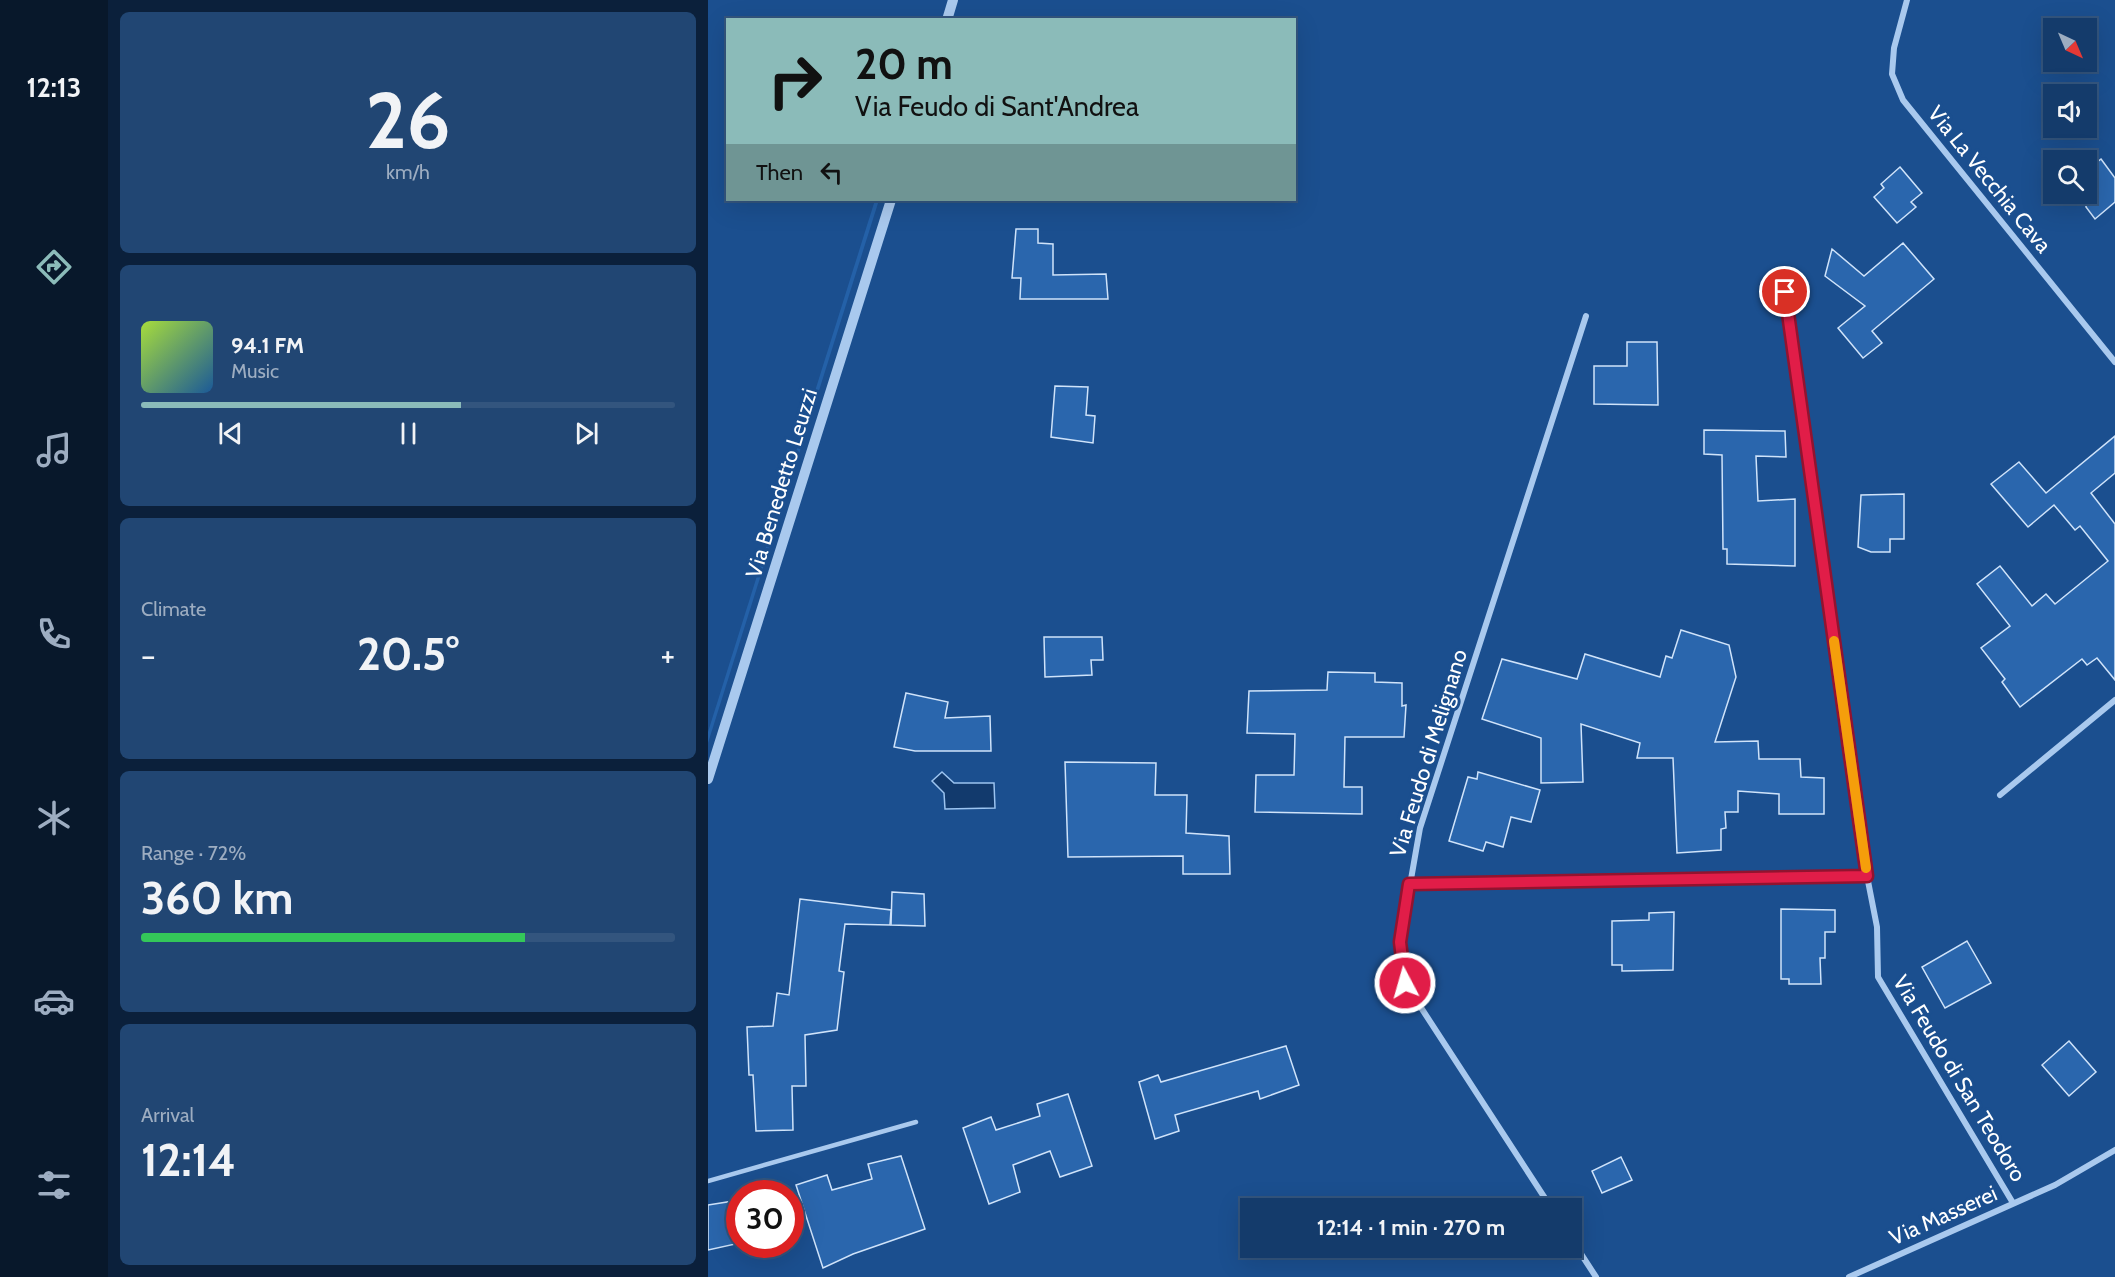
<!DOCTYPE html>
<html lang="en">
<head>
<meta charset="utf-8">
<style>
	:root { --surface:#143b6b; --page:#214673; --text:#f1f3f6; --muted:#9dadc1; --line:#33557e; --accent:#8bbbb9 }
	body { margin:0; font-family:Cabin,sans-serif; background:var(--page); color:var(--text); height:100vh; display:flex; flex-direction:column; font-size:22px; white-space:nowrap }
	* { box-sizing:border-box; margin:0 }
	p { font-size:20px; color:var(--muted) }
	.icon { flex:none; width:33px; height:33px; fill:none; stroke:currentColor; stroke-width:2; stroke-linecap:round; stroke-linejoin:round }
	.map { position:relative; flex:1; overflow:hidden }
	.panel { display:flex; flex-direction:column; gap:12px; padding:12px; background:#0b203b; width:600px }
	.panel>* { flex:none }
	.banner { position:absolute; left:18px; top:18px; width:570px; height:183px; border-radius:0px; box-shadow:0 6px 24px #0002,0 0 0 2px var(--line); background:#8bbbb9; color:#111; overflow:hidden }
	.needle { width:39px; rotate:136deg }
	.fabs { position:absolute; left:1335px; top:18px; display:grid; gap:12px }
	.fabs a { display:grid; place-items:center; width:54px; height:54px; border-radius:0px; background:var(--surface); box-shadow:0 6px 24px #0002,0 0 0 2px var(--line); font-size:30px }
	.speed { position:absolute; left:18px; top:1180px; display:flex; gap:12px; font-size:30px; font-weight:700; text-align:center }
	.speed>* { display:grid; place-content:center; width:78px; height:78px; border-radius:50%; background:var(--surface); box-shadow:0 6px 24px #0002,0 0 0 2px var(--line); line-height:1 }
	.speed .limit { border:9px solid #d22; background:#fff; color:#111 }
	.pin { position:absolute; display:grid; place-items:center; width:51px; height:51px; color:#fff; margin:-26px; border:3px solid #fff; border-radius:50%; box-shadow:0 2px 6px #0007 }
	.me { position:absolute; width:66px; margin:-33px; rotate:354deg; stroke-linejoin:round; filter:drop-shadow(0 0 4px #0008) }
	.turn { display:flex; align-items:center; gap:21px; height:126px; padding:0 30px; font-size:27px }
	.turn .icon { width:78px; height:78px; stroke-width:2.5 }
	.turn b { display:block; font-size:42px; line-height:51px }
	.then { display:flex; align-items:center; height:57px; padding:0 30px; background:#0003; gap:12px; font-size:22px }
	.big { font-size:45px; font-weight:700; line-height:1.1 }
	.panel .widget { flex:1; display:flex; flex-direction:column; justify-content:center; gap:9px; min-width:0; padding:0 21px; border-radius:9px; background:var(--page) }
	.panel .dial { align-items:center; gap:0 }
	.dial b { font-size:78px; line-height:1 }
	.song { display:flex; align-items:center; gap:18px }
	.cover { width:72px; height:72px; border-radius:9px; background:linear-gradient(135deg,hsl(80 70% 55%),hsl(210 70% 35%)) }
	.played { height:6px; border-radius:3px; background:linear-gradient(90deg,var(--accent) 60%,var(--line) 60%) }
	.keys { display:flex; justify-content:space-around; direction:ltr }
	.heat { display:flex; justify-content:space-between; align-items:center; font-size:33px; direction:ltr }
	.charge { height:9px; border-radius:4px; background:linear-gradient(90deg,#34c759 72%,var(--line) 0) }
	.trip { position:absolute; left:532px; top:1198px; width:342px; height:60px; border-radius:0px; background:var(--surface); box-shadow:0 6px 24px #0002,0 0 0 2px var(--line); font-weight:700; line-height:60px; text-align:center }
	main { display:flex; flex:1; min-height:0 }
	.tabs { display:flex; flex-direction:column; width:108px; justify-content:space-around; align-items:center; background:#08182b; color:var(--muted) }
	.tabs .icon { width:42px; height:42px }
	.tabs .active { color:var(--accent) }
	.tabs b { font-size:27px; color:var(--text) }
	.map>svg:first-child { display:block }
	.green { fill:#2461a8 }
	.water { fill:#123a6d; stroke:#9cc4f0; stroke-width:1.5 }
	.building { fill:#2a66ad; stroke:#cfe3fa; stroke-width:1.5 }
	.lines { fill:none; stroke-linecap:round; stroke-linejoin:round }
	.service { stroke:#a9c9ee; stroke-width:4.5 }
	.minor { stroke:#a9c9ee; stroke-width:6 }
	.tertiary { stroke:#a9c9ee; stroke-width:10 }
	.route-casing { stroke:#92132f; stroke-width:15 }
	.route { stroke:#e11d48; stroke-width:10 }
	.slow { stroke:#f59e0b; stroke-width:10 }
	.labels { text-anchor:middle; stroke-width:6; stroke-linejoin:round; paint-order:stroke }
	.street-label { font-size:22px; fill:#fff; stroke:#1b4f8f }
</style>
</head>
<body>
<main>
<nav class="tabs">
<b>12:13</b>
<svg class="icon active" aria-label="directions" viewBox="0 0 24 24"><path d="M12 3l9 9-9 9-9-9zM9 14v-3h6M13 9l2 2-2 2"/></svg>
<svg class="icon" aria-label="music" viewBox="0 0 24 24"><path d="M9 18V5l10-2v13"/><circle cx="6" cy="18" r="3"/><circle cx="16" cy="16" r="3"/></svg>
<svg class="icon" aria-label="phone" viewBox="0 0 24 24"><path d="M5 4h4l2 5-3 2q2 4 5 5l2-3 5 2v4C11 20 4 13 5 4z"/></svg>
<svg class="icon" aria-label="climate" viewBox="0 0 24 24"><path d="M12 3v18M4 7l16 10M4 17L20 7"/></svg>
<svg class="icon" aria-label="car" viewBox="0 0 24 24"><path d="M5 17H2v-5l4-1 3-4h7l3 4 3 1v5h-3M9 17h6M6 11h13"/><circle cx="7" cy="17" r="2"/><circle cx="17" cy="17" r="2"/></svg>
<svg class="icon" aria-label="filters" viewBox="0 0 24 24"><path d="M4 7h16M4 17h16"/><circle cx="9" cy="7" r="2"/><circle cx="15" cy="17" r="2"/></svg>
</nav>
<section class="panel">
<div class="widget dial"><b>26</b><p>km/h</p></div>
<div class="widget">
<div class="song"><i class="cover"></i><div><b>94.1 FM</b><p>Music</p></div></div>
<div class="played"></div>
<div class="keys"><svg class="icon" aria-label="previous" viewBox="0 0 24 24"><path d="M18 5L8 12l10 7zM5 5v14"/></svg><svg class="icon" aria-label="pause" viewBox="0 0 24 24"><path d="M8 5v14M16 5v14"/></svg><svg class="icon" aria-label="next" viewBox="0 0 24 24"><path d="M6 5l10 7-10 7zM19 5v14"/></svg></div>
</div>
<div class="widget"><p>Climate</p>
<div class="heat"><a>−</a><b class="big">20.5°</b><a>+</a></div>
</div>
<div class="widget"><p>Range · 72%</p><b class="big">360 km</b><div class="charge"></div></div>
<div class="widget"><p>Arrival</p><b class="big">12:14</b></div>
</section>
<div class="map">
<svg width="1407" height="1277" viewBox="0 0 1407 1277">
	<rect width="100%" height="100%" fill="#1b4f8f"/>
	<polygon class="green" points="167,200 171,200 0,743 0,732"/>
	<polygon class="water" points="234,772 246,783 286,783 287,808 237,809 236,793 224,781"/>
	<g class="building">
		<polygon points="1393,159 1407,178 1407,202 1387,219 1378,207 1378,171"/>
		<polygon points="1192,167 1214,193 1203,202 1208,207 1189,223 1166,197 1176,188 1173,184"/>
		<polygon points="308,229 330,229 330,243 345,244 345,275 398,274 400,299 312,299 313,278 304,278"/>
		<polygon points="1195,243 1226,279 1164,331 1174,343 1155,358 1130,328 1157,306 1117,276 1124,249 1156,276"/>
		<polygon points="919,342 949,342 950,405 886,404 886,366 919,366"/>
		<polygon points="347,386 380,387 378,415 387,416 385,443 343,437"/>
		<polygon points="996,430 1077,431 1078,457 1048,456 1050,501 1087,499 1087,566 1019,564 1019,549 1015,549 1014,455 996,454"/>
		<polygon points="1407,436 1407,473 1383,493 1407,524 1407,680 1389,658 1379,665 1374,659 1312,707 1294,682 1297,679 1273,648 1302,626 1269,584 1292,566 1324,606 1338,594 1347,604 1400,561 1372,526 1367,530 1346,505 1320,527 1283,484 1311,462 1338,493"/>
		<polygon points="1196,494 1196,539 1182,539 1182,552 1163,552 1150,547 1153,495"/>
		<polygon points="973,630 1021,645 1028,677 1007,742 1050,741 1051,759 1092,759 1093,777 1116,778 1116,814 1071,814 1071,794 1030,791 1030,812 1017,812 1018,828 1013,829 1013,850 969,853 965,758 929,758 932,743 873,724 875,782 833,783 833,738 774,719 794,659 869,679 877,654 952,677 958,656 964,658"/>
		<polygon points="336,637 394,637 395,660 383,660 384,675 337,677"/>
		<polygon points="620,672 667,673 667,682 694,683 694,706 698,705 696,737 637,737 636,787 654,787 654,814 547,812 548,775 586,775 587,734 539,733 541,691 619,690"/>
		<polygon points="198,693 240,702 237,718 282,716 283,751 207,751 186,747"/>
		<polygon points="357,762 448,763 447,795 479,795 478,833 521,836 522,874 475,874 475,856 360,857"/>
		<polygon points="770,772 832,790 823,822 803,817 795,847 778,842 775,851 741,841 760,777 769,779"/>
		<polygon points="184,892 216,894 217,926 183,925"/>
		<polygon points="92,899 183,910 182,925 137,924 131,971 136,972 129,1030 97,1035 98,1086 84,1086 85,1130 48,1131 45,1075 41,1075 39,1027 65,1026 69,993 81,995"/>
		<polygon points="1073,909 1127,910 1127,932 1117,932 1117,958 1112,958 1113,984 1081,984 1081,979 1073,979"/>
		<polygon points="966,912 965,970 914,971 914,965 904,965 904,921 941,920 941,913"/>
		<polygon points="1259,941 1283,983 1237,1008 1214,967"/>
		<polygon points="1361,1041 1388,1072 1361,1096 1334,1065"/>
		<polygon points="578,1046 591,1085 552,1099 550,1091 467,1115 471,1131 447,1139 431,1082 450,1075 453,1082"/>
		<polygon points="360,1094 384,1166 352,1177 342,1151 305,1165 312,1192 281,1204 255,1128 283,1117 288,1130 332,1116 329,1104"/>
		<polygon points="193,1156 217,1229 145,1254 115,1268 88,1185 119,1175 124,1190 164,1179 160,1164"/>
		<polygon points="913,1157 924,1180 894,1193 884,1171"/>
		<polygon points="32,1200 32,1243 0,1250 0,1205"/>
	</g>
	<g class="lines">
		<polyline class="service" points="0,1181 208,1122"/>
		<g class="minor">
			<polyline points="1199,0 1186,48 1184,74 1195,100 1407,362"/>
			<polyline points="1077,292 1159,876 1169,927 1170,977 1305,1203"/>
			<polyline points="1292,795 1407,700"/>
			<polyline points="701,884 1159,876"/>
			<polyline points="844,1209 697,983 692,942 712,828 878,316"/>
			<polyline points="864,1240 888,1277"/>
			<polyline points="1141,1277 1347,1185 1407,1150"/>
		</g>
		<g class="tertiary">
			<polyline points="239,20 245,0"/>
			<polyline points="0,779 183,200"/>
		</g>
	</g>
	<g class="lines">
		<defs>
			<polyline id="route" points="697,983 692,942 701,884 1159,876 1077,292"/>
		</defs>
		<use href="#route" class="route-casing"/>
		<use href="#route" class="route"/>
		<polyline class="slow" points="1126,641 1158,868"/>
	</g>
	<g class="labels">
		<g class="street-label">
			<text transform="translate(1282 179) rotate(51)" y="8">Via La Vecchia Cava</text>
			<text transform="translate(73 483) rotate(-73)" y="8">Via Benedetto Leuzzi</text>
			<text transform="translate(720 753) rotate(-73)" y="8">Via Feudo di Melignano</text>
			<text transform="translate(1252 1078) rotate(59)" y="8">Via Feudo di San Teodoro</text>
			<text transform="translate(1235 1215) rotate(-24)" y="8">Via Masserei</text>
		</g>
	</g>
</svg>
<div class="fabs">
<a><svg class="needle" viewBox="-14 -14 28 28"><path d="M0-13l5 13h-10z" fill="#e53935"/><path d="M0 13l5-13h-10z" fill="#9dadc1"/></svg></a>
<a><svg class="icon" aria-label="sound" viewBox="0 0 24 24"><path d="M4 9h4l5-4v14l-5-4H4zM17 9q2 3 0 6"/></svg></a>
<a><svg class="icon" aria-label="search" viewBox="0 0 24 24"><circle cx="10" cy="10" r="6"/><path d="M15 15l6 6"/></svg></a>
</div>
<div class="speed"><div class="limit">30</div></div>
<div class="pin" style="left:1077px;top:292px;background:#d93025"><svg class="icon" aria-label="arrive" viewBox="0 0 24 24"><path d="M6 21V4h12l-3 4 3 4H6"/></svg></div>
<svg class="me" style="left:697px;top:983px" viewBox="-20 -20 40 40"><circle r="17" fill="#e11d48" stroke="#fff" stroke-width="3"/><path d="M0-11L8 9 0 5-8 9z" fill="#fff"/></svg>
<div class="trip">12:14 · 1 min · 270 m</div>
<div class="banner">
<div class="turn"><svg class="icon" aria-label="right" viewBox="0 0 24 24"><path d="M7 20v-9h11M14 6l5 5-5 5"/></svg><div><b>20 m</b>Via Feudo di Sant'Andrea</div></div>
<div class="then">Then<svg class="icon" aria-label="left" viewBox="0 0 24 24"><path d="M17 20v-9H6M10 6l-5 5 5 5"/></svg></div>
</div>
</div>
</main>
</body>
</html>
